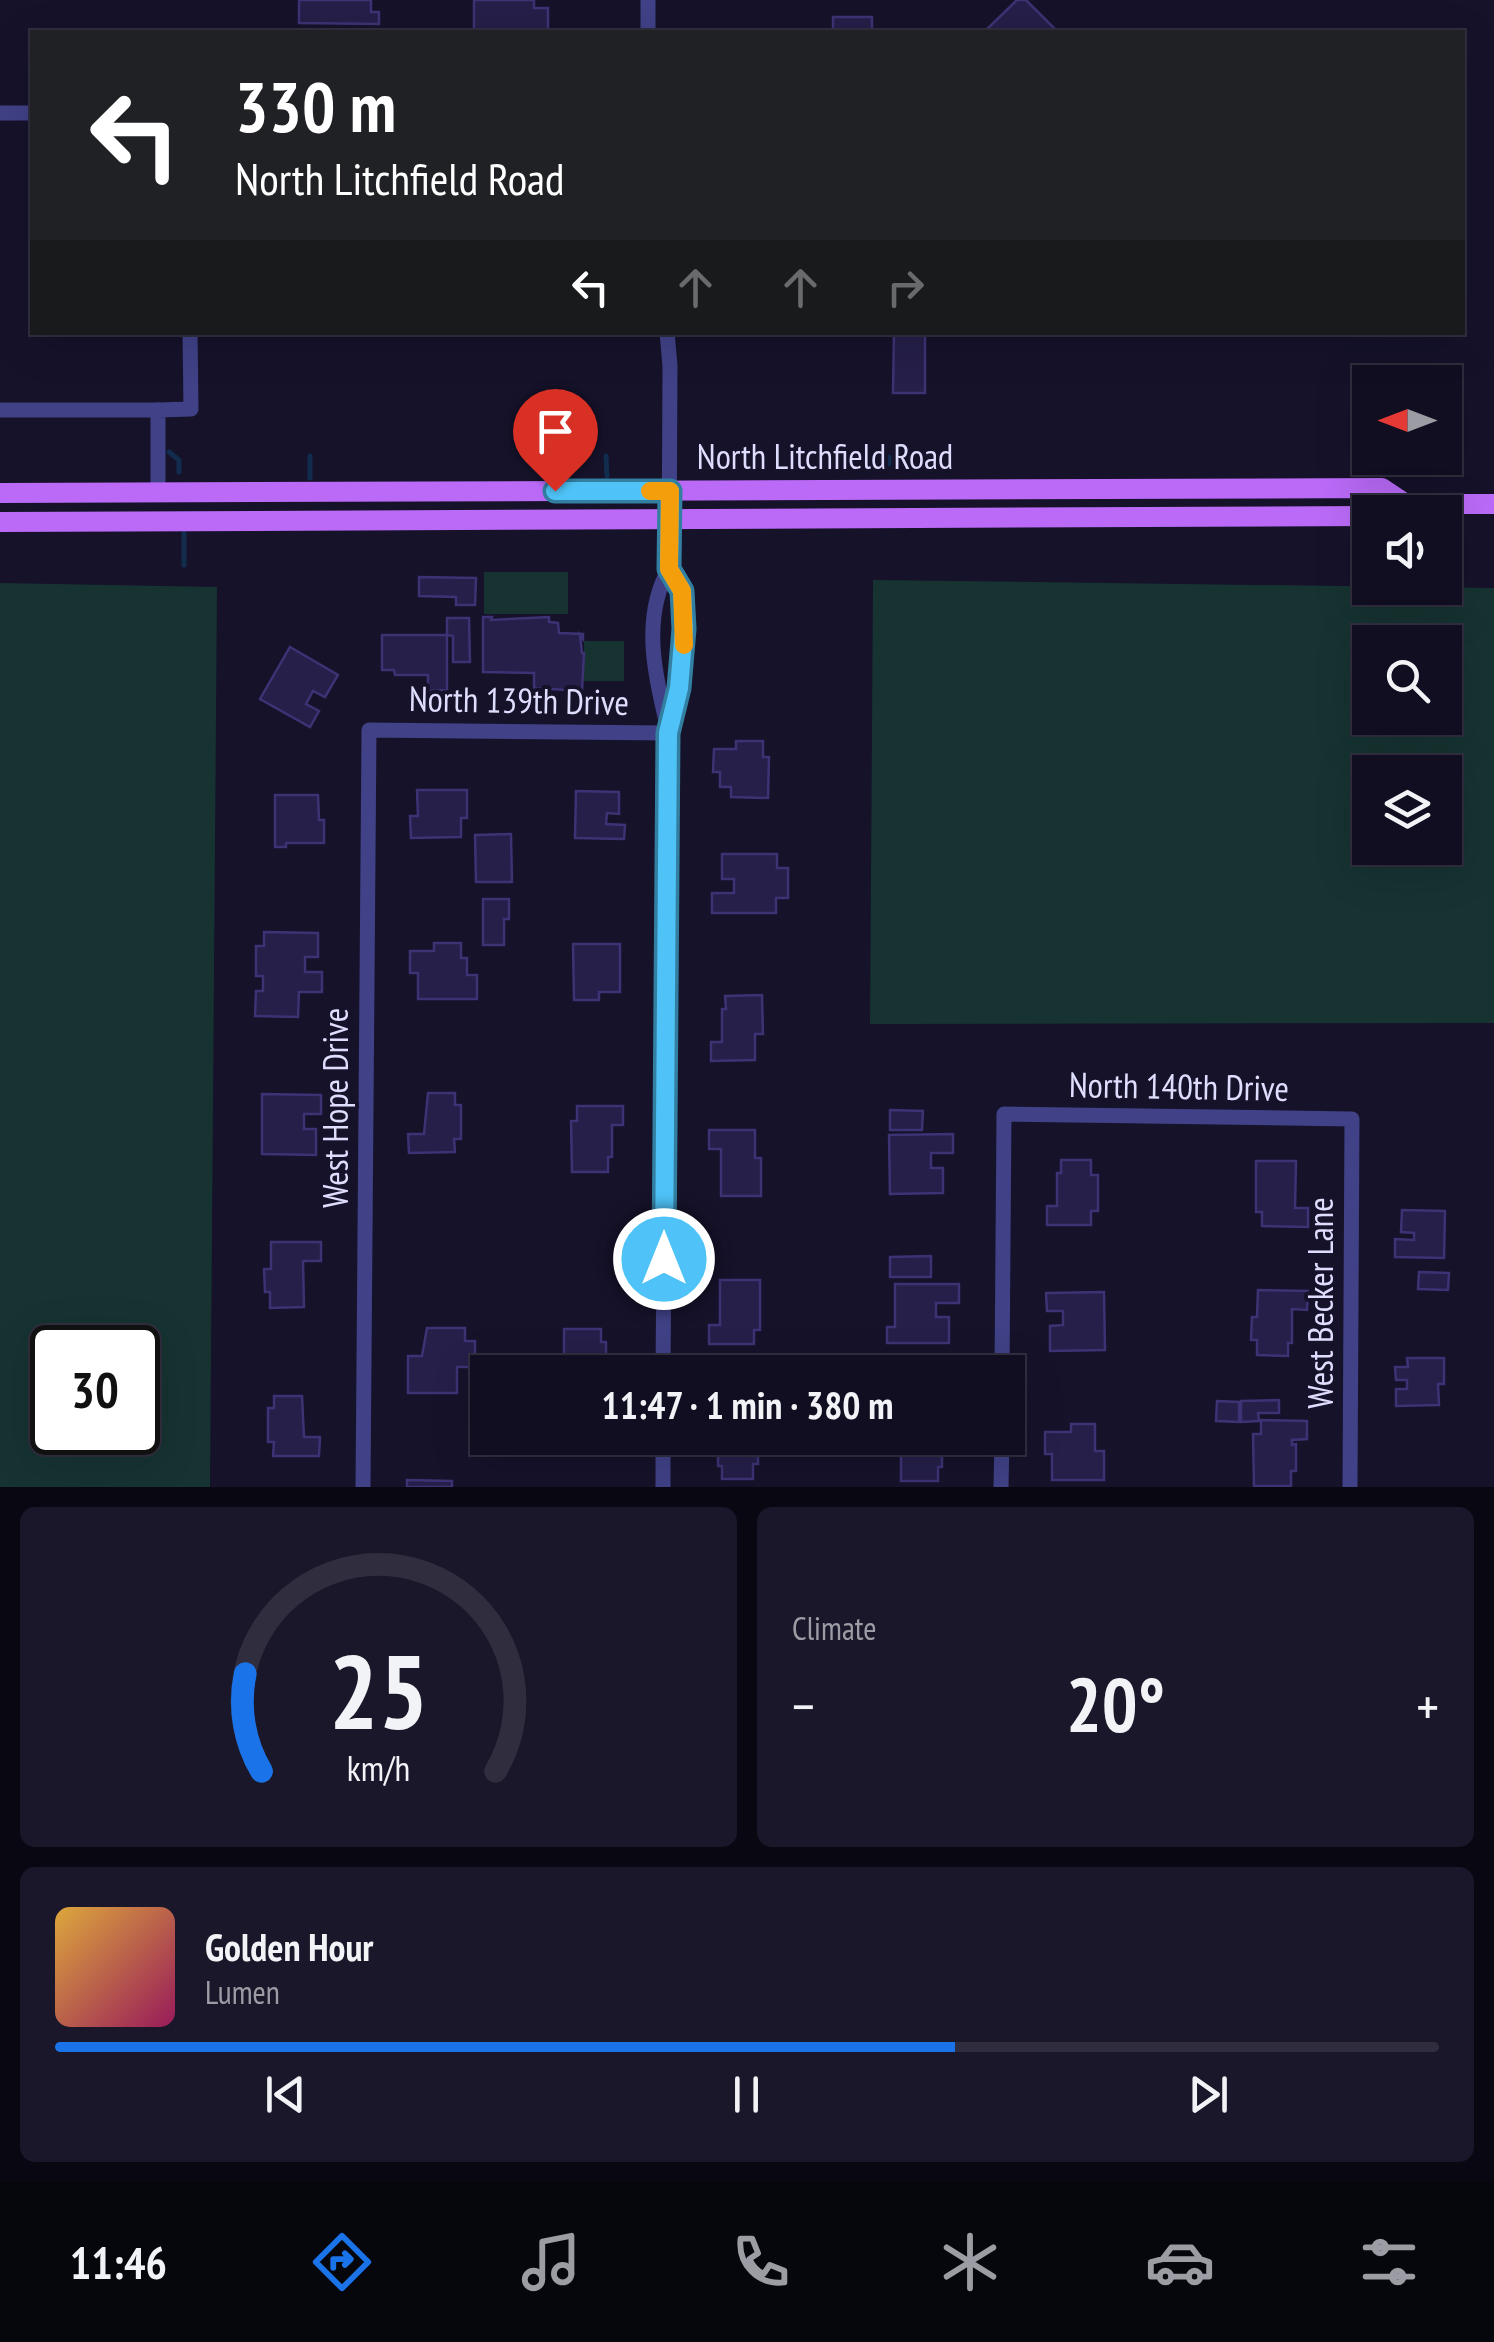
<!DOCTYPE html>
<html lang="en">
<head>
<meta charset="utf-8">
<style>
	:root { --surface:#100e20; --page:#191729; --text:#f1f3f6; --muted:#9c9ca5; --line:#302e3e; --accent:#1a73e8 }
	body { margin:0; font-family:"PT Sans Narrow",sans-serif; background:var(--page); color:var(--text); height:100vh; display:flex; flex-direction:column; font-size:38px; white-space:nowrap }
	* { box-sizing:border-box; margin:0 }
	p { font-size:32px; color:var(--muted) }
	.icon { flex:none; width:55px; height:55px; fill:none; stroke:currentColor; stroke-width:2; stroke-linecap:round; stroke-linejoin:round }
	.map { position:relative; height:1487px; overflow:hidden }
	.side { display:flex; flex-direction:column; gap:20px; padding:20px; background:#090812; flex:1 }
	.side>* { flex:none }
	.banner { position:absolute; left:30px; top:30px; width:1435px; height:305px; border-radius:0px; box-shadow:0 10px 40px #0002,0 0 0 2px var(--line); background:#202124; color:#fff; overflow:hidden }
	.needle { width:65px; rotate:270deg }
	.buttons { position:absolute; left:1352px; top:365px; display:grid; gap:20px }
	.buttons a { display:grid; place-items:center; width:110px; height:110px; border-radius:0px; background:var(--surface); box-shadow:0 10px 40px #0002,0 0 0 2px var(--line); font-size:50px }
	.speed { position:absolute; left:30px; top:1325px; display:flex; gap:20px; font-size:50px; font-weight:700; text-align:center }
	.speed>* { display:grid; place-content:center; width:130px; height:130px; border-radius:50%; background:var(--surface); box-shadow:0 10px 40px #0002,0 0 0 2px var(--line); line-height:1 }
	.speed .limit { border:5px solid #111; border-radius:15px; background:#fff; color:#111 }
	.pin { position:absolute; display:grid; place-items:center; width:85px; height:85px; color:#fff; margin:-102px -42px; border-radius:50% 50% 50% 0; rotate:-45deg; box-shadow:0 0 10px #0007 }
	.pin .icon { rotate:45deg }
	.me { position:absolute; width:110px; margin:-55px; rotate:0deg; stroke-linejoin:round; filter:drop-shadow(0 0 8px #0008) }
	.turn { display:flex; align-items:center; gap:35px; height:210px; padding:0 40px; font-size:45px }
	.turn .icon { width:130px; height:130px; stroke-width:2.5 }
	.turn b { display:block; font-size:70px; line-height:85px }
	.lanes { display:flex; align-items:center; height:95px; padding:0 40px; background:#0003; justify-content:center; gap:50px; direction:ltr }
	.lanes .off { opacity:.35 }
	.big { font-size:75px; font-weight:700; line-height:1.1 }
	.side .widget { flex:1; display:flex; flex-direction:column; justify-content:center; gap:15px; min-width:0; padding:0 35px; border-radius:15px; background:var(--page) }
	.side .dial { align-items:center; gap:0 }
	.dial svg { height:260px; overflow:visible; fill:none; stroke:var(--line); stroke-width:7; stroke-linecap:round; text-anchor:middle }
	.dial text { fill:var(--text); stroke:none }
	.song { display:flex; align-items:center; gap:30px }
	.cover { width:120px; height:120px; border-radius:15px; background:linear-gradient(135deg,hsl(40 70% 55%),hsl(330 70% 35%)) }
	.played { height:10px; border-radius:5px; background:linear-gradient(90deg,var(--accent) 65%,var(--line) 65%) }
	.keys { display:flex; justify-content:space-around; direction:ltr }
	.heat { display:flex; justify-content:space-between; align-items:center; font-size:55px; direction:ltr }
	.side .tiles { flex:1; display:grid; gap:20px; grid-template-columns:1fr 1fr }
	.widget:last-child { grid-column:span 2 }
	.trip { position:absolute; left:470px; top:1355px; width:555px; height:100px; border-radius:0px; background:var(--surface); box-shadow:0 10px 40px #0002,0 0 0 2px var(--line); font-weight:700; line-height:100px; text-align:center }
	.dock { display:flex; height:160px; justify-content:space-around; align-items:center; background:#06060d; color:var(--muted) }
	.dock .icon { width:70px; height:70px }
	.dock .selected { color:var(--accent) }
	.dock b { font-size:45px; color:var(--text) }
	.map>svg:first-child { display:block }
	.green { fill:#163331; fill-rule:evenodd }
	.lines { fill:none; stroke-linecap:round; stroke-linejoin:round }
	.stream { stroke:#122c4e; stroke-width:5 }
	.building { fill:#251f49; stroke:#3c3374; stroke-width:2.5 }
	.minor { stroke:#404186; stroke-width:15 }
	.major { stroke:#ba6af7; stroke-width:20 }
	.route-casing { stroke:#337fa1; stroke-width:25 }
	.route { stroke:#4fc3f7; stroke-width:18 }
	.slow { stroke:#f59e0b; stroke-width:18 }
	.labels { text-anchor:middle; stroke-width:8; stroke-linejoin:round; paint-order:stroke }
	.street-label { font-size:35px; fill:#dfddfd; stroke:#15122a }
</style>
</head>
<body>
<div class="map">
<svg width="1494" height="1487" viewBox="0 0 1494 1487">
	<rect width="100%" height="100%" fill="#15122a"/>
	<g class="green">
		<rect x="484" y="572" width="84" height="42"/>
		<path d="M 873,580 L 1494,588 L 1494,1023 L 870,1024 ZM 1370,642 L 1445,642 L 1445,718 L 1370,718 ZM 1370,772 L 1445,772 L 1445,848 L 1370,848 Z"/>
		<path d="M 0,583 L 217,587 L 210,1487 L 0,1487 ZM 52,1348 L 138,1348 L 138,1432 L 52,1432 Z"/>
		<rect x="584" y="641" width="40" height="40"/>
	</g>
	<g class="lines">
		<g class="stream">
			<polyline points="169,452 179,460 179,472"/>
			<polyline points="310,456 310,478"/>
			<polyline points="606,456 607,476"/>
			<polyline points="889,457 889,464"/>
			<polyline points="184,533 184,565"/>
		</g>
	</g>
	<g class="building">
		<polygon points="299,0 371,0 371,12 379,12 379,24 299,23"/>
		<polygon points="474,0 534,0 534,8 548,8 548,32 474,32"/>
		<polygon points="1017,0 1026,0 1058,32 984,32"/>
		<rect x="833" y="17" width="39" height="15"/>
		<polygon points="894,332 925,332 925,393 893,393"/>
		<polygon points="419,577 476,578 475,605 456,605 456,597 419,596"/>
		<polygon points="483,617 492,617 491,620 549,617 549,622 558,623 559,633 583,634 583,639 580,635 582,653 584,653 582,691 534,688 534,673 483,672"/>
		<polygon points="447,618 469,618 470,662 453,662 453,636 447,635"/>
		<polygon points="382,635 447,635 447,690 428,691 428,675 395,675 394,670 382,670"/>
		<polygon points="290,647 338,675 325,697 313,691 306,704 319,711 310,727 260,699"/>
		<polygon points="736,741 763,741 763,757 769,757 768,798 731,797 731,787 720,787 720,772 713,772 714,749 736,749"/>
		<polygon points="417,790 467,790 467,818 461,818 461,837 411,838 410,816 418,816"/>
		<polygon points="576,791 619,792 619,814 607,813 606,824 625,825 624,839 575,838"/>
		<polygon points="275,795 318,795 319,820 324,820 324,843 286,843 286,847 275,847"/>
		<polygon points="511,834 512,882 476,882 475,835"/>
		<polygon points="722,854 777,854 777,868 788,868 788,898 776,898 776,913 712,913 712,893 734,893 734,879 722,879"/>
		<polygon points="483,899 509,899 509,919 504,919 504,945 483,945"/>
		<polygon points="264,932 318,933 318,957 305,957 305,972 322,972 322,992 299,992 298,1017 255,1016 256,991 263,991 263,976 256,976 256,946 264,946"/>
		<polygon points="434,943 461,943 461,958 467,958 467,975 477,975 477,999 418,999 418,973 410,973 410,951 434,951"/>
		<polygon points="573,944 620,944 620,992 599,992 599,1000 574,1000"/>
		<polygon points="762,995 763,1034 755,1034 755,1060 711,1061 711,1042 722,1042 722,1009 726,1009 725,996"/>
		<polygon points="428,1093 455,1093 455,1105 461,1105 461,1139 454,1139 455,1152 409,1153 408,1134 424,1134"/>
		<polygon points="262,1094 321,1095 321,1114 304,1114 304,1129 316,1129 316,1155 262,1154"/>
		<polygon points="577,1106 623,1106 623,1125 612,1125 612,1157 608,1157 608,1172 572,1172 571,1121 577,1121"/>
		<polygon points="890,1110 923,1111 922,1130 890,1130"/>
		<polygon points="709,1130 755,1130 755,1158 761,1158 761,1196 721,1196 721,1149 709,1149"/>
		<polygon points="953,1134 953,1153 931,1153 931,1168 943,1168 943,1193 890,1194 889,1135"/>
		<polygon points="1061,1160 1091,1160 1091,1175 1098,1175 1098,1211 1091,1211 1091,1225 1047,1225 1047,1206 1057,1206 1057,1173 1061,1173"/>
		<polygon points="1256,1161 1296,1161 1295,1208 1308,1208 1308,1227 1262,1226 1262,1212 1256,1212"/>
		<polygon points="1402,1210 1445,1211 1444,1258 1395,1257 1395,1239 1414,1240 1414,1233 1401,1232"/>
		<polygon points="271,1242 321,1242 321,1261 303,1261 304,1307 270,1308 270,1292 265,1292 264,1269 271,1269"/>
		<polygon points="931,1256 931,1277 890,1277 890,1257"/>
		<polygon points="1419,1272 1449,1273 1448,1290 1418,1289"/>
		<polygon points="720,1280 760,1280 760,1330 754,1330 754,1344 709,1344 709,1325 720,1325"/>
		<polygon points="895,1284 959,1284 959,1303 936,1303 936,1317 949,1317 949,1343 887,1343 887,1327 895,1327"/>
		<polygon points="1258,1290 1308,1291 1307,1310 1292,1309 1292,1343 1288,1343 1288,1356 1257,1355 1257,1340 1251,1340 1252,1317 1257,1317"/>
		<polygon points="1104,1292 1105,1350 1050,1351 1050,1326 1063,1325 1063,1311 1047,1311 1046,1293"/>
		<polygon points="427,1328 465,1328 465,1341 475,1341 475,1367 457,1367 457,1393 408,1393 408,1356 422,1356"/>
		<polygon points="564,1329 601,1329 601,1342 606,1342 606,1372 564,1372"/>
		<polygon points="1407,1358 1444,1358 1444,1384 1438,1384 1439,1405 1396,1406 1396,1389 1407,1389 1407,1380 1396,1380 1395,1367 1408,1367"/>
		<polygon points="274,1396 302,1396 304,1437 320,1437 319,1456 273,1456 274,1442 268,1442 268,1408 274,1408"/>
		<polygon points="1279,1400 1279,1413 1258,1413 1259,1421 1241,1422 1241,1401"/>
		<polygon points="1217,1401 1239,1402 1239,1422 1216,1421"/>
		<polygon points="1261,1420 1307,1421 1307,1439 1292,1440 1292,1445 1296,1444 1296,1471 1291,1471 1291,1486 1254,1486 1253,1434 1261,1434"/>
		<polygon points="1071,1424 1095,1424 1095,1451 1104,1451 1104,1480 1052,1480 1052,1454 1045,1454 1045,1432 1071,1432"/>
		<polygon points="718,1438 753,1438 753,1442 758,1442 758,1464 753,1464 753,1479 722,1479 722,1466 718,1466"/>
		<polygon points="893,1438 942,1438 942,1467 938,1467 938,1481 901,1481 901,1443 893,1443"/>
		<polygon points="407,1480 452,1481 452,1487 407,1487"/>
	</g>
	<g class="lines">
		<g class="minor">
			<polyline points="648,32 648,0"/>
			<polyline points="0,113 32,113"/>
			<path d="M 667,332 L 670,366 L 669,569 C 641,618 655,677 668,729"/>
			<polyline points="0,410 158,410"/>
			<polyline points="158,493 158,410 191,409 190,332"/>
			<path d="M 663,1372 L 668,733 C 678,694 696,628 681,590 C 678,583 673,575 669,569"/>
			<polyline points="1002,1372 1004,1114 1352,1119 1350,1487"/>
			<polyline points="363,1487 369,730 668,733"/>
			<polyline points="663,1487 663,1438"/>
			<polyline points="1001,1487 1002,1438"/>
		</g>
		<g class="major">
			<polyline points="0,493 1382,488 1406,504"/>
			<polyline points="1390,512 1406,504 1494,504"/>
			<polyline points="0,522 1370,516"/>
		</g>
	</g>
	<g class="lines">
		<defs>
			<polyline id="route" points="555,491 670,491 669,569 682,591 684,629 679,688 668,733 664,1259"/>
		</defs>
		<use href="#route" class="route-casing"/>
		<use href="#route" class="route"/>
		<polyline class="slow" points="650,491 670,491 669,569 682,591 684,645"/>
	</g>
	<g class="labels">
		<g class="street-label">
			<text x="825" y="469">North Litchfield Road</text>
			<text transform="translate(519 701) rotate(1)" y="12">North 139th Drive</text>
			<text transform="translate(1179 1087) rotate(1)" y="12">North 140th Drive</text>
			<text transform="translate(336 1108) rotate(-90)" y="12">West Hope Drive</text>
			<text transform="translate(1321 1303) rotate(-90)" y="12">West Becker Lane</text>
		</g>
	</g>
</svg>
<div class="buttons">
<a><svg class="needle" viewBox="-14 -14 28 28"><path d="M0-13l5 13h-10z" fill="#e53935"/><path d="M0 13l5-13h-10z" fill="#9c9ca5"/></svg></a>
<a><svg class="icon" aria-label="sound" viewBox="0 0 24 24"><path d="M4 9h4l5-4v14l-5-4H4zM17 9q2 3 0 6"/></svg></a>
<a><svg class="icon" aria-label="search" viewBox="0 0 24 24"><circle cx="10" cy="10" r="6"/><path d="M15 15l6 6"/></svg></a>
<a><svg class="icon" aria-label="layers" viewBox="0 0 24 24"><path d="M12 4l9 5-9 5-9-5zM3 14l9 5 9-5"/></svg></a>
</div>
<div class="speed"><div class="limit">30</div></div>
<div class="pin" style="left:555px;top:491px;background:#d93025"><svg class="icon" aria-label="arrive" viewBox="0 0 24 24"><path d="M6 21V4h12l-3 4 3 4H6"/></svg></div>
<svg class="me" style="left:664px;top:1259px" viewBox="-20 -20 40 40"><circle r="17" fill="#4fc3f7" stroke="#fff" stroke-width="3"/><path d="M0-11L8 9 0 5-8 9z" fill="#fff"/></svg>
<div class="trip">11:47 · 1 min · 380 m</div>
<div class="banner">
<div class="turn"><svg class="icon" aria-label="left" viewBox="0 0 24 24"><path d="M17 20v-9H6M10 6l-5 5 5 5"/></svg><div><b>330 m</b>North Litchfield Road</div></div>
<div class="lanes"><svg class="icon" aria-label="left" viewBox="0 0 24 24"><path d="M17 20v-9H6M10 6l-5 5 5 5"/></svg><svg class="icon off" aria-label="ahead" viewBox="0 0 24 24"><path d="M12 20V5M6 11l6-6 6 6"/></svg><svg class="icon off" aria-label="ahead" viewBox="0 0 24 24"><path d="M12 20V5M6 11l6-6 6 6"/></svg><svg class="icon off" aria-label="right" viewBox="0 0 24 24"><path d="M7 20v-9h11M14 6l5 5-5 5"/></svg></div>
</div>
</div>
<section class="side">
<div class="tiles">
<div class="widget dial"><svg viewBox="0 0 100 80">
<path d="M14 69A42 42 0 1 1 86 69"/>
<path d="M14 69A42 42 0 0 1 9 39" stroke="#1a73e8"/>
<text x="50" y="56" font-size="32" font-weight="700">25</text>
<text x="50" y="72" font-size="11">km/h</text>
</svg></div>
<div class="widget"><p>Climate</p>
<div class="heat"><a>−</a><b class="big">20°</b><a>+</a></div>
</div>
<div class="widget">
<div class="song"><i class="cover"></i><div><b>Golden Hour</b><p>Lumen</p></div></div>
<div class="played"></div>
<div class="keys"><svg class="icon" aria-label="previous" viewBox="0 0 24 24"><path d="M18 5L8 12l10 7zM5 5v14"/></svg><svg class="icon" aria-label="pause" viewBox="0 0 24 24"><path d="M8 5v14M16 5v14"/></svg><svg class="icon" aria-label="next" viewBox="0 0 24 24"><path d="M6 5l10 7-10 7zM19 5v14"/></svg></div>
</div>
</div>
</section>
<nav class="dock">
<b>11:46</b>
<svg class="icon selected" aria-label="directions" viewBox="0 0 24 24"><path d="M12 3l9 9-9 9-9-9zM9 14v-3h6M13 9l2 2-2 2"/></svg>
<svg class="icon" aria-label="music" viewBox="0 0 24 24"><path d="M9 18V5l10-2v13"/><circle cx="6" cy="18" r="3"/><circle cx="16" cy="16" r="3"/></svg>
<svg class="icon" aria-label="phone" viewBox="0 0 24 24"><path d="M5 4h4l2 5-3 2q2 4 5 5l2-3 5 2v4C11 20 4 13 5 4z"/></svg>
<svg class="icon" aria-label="climate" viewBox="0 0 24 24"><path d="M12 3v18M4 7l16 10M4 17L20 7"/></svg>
<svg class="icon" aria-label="car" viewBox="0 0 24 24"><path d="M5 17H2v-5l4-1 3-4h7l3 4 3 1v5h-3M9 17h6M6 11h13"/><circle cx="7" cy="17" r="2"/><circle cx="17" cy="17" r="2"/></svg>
<svg class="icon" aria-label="filters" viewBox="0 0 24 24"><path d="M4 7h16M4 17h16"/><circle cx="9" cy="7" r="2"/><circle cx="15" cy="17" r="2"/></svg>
</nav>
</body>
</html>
